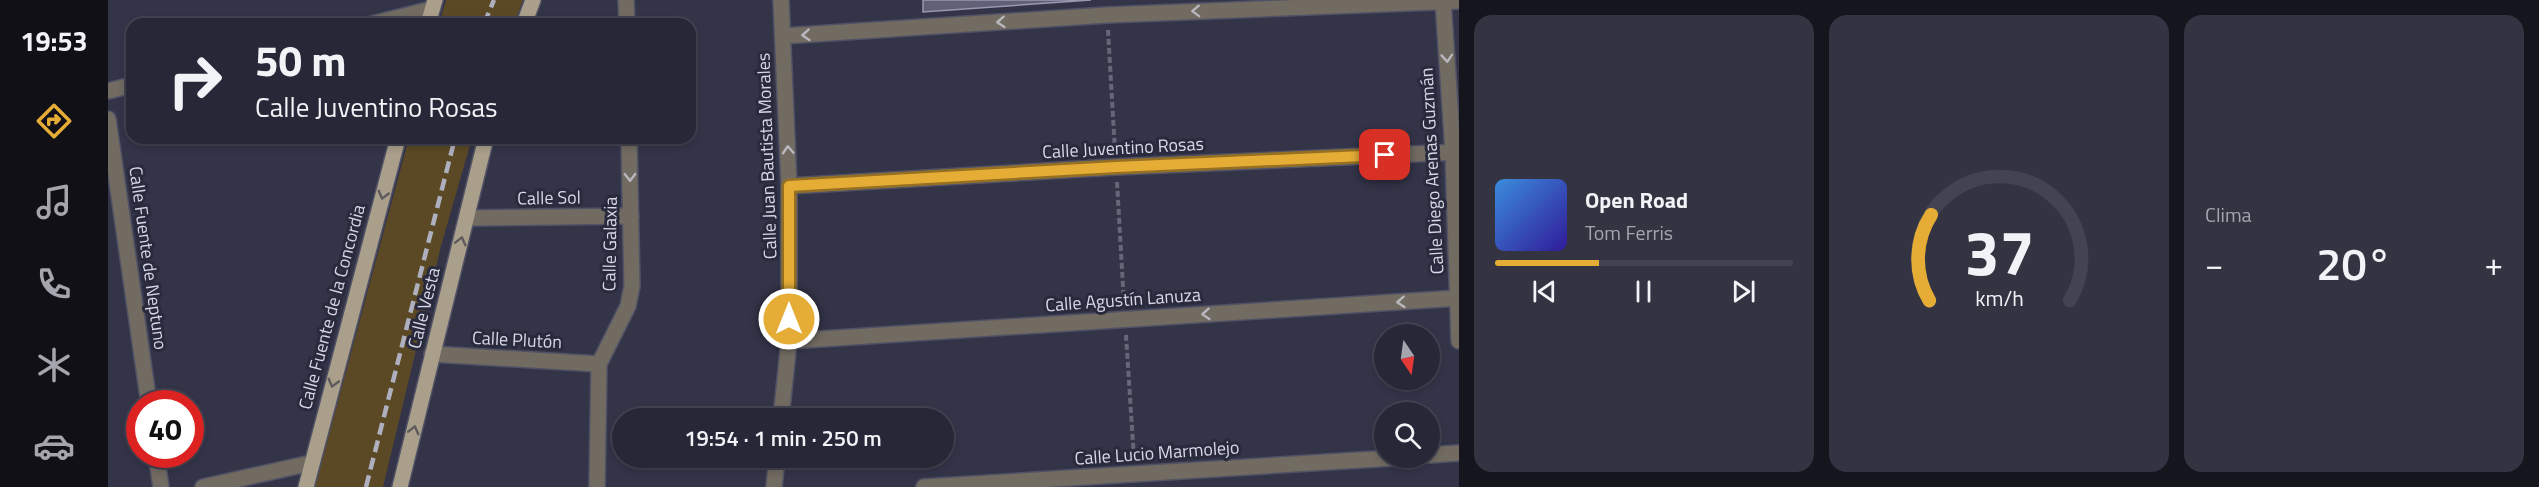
<!DOCTYPE html>
<html lang="es">
<head>
<meta charset="utf-8">
<style>
	:root { --surface:#272737; --page:#333342; --text:#f1f3f6; --muted:#a4a5ad; --line:#434452; --accent:#e5ad36 }
	body { margin:0; font-family:"Titillium Web",sans-serif; background:var(--page); color:var(--text); height:100vh; display:flex; flex-direction:column; font-size:22px; white-space:nowrap }
	* { box-sizing:border-box; margin:0 }
	p { font-size:20px; color:var(--muted) }
	.icon { flex:none; width:33px; height:33px; fill:none; stroke:currentColor; stroke-width:2; stroke-linecap:round; stroke-linejoin:round }
	.map { position:relative; flex:1; overflow:hidden }
	.panel { display:flex; flex-direction:column; gap:15px; padding:15px; background:#15151e; width:1080px }
	.panel>* { flex:none }
	.top-card { position:absolute; left:18px; top:18px; width:570px; height:126px; border-radius:18px; box-shadow:0 3px 9px #0003,0 0 0 2px var(--line); background:#272737; color:var(--text); overflow:hidden }
	.needle { width:39px; rotate:167deg }
	.fabs { position:absolute; left:1266px; top:324px; display:grid; gap:12px }
	.fabs a { display:grid; place-items:center; width:66px; height:66px; border-radius:50%; background:var(--surface); box-shadow:0 3px 9px #0003,0 0 0 2px var(--line); font-size:30px }
	.speed { position:absolute; left:18px; top:390px; display:flex; gap:12px; font-size:30px; font-weight:700; text-align:center }
	.speed>* { display:grid; place-content:center; width:78px; height:78px; border-radius:50%; background:var(--surface); box-shadow:0 3px 9px #0003,0 0 0 2px var(--line); line-height:1 }
	.speed .limit { border:9px solid #d22; background:#fff; color:#111 }
	.pin { position:absolute; display:grid; place-items:center; width:51px; height:51px; color:#fff; margin:-26px; border-radius:12px; box-shadow:0 3px 9px #0006 }
	.me { position:absolute; width:66px; margin:-33px; rotate:0deg; stroke-linejoin:round; filter:drop-shadow(0 0 4px #0008) }
	.turn { display:flex; align-items:center; gap:21px; height:126px; padding:0 30px; font-size:27px }
	.turn .icon { width:78px; height:78px; stroke-width:2.5 }
	.turn b { display:block; font-size:42px; line-height:51px }
	.big { font-size:45px; font-weight:600; line-height:1.1 }
	.panel .widget { flex:1; display:flex; flex-direction:column; justify-content:center; gap:9px; min-width:0; padding:0 21px; border-radius:18px; background:var(--page) }
	.panel .dial { align-items:center; gap:0 }
	.dial svg { height:156px; overflow:visible; fill:none; stroke:var(--line); stroke-width:7; stroke-linecap:round; text-anchor:middle }
	.dial text { fill:var(--text); stroke:none }
	.song { display:flex; align-items:center; gap:18px }
	.cover { width:72px; height:72px; border-radius:9px; background:linear-gradient(135deg,hsl(210 70% 55%),hsl(250 70% 35%)) }
	.played { height:6px; border-radius:3px; background:linear-gradient(90deg,var(--accent) 35%,var(--line) 35%) }
	.keys { display:flex; justify-content:space-around; direction:ltr }
	.heat { display:flex; justify-content:space-between; align-items:center; font-size:33px; direction:ltr }
	.panel .tiles { flex:1; display:grid; gap:15px; grid-template-columns:repeat(3,1fr) }
	.trip { position:absolute; left:504px; top:408px; width:342px; height:60px; border-radius:30px; background:var(--surface); box-shadow:0 3px 9px #0003,0 0 0 2px var(--line); font-weight:600; line-height:60px; text-align:center }
	main { display:flex; flex:1; min-height:0 }
	.tabs { display:flex; flex-direction:column; width:108px; justify-content:space-around; align-items:center; background:#101016; color:var(--muted) }
	.tabs .icon { width:42px; height:42px }
	.tabs .selected { color:var(--accent) }
	.tabs b { font-size:27px; color:var(--text) }
	.map>svg:first-child { display:block }
	.green { fill:#5b4926 }
	.building { fill:#606077; stroke:#9898b1; stroke-width:1.5 }
	.lines { fill:none; stroke-linecap:round; stroke-linejoin:round }
	.minor-casing { stroke:#515265; stroke-width:18 }
	.major-casing { stroke:#515265; stroke-width:18 }
	.path { stroke:#656678; stroke-width:4; stroke-dasharray:6 3; stroke-linecap:butt }
	.minor { stroke:#716b62; stroke-width:15 }
	.major { stroke:#aa9f8b; stroke-width:15 }
	.rail { stroke:#afb0bf; stroke-width:4.5; stroke-dasharray:12 6; stroke-linecap:butt }
	.oneway { stroke:#b8b7be }
	.oneway2 { stroke:#5d595d }
	.route-casing { stroke:#957023; stroke-width:15 }
	.route { stroke:#e5ad36; stroke-width:10 }
	.labels { text-anchor:middle; stroke-width:6; stroke-linejoin:round; paint-order:stroke }
	.street-label { font-size:18px; fill:#d7d8e5; stroke:#2a2a3e }
</style>
</head>
<body>
<main>
<nav class="tabs">
<b>19:53</b>
<svg class="icon selected" aria-label="directions" viewBox="0 0 24 24"><path d="M12 3l9 9-9 9-9-9zM9 14v-3h6M13 9l2 2-2 2"/></svg>
<svg class="icon" aria-label="music" viewBox="0 0 24 24"><path d="M9 18V5l10-2v13"/><circle cx="6" cy="18" r="3"/><circle cx="16" cy="16" r="3"/></svg>
<svg class="icon" aria-label="phone" viewBox="0 0 24 24"><path d="M5 4h4l2 5-3 2q2 4 5 5l2-3 5 2v4C11 20 4 13 5 4z"/></svg>
<svg class="icon" aria-label="climate" viewBox="0 0 24 24"><path d="M12 3v18M4 7l16 10M4 17L20 7"/></svg>
<svg class="icon" aria-label="car" viewBox="0 0 24 24"><path d="M5 17H2v-5l4-1 3-4h7l3 4 3 1v5h-3M9 17h6M6 11h13"/><circle cx="7" cy="17" r="2"/><circle cx="17" cy="17" r="2"/></svg>
</nav>
<div class="map">
<svg width="1351" height="487" viewBox="0 0 1351 487">
	<rect width="100%" height="100%" fill="#343449"/>
	<g class="green">
		<polygon points="338,0 415,0 406,24 331,24"/>
		<polygon points="301,138 364,138 333,246 275,487 207,487"/>
	</g>
	<polygon class="building" points="815,0 983,0 815,12"/>
	<g class="lines">
		<defs>
			<g id="minor">
				<polyline points="518,0 519,24"/>
				<polyline points="1335,0 1345,152 1351,341"/>
				<polyline points="264,24 324,9"/>
				<polyline points="675,36 999,15 1351,1"/>
				<polyline points="0,91 24,85"/>
				<polyline points="0,119 41,404"/>
				<polyline points="681,186 1008,167 1351,152"/>
				<polyline points="359,218 523,216"/>
				<polyline points="681,341 1351,298"/>
				<polyline points="324,354 491,364"/>
				<polyline points="673,418 681,341 681,186 673,0"/>
				<polyline points="48,454 53,487"/>
				<polyline points="1322,455 1351,453"/>
				<polyline points="95,487 203,463"/>
				<polyline points="489,487 491,364 520,306 524,286 521,138"/>
				<polyline points="666,487 669,458"/>
				<polyline points="816,487 1285,458"/>
			</g>
			<g id="major">
				<polyline points="320,24 327,0"/>
				<polyline points="416,24 425,0"/>
				<polyline points="198,487 290,138"/>
				<polyline points="292,487 378,138"/>
			</g>
		</defs>
		<use href="#minor" class="minor-casing"/>
		<use href="#major" class="major-casing"/>
		<g class="path">
			<polyline points="1000,30 1007,151"/>
			<polyline points="1009,182 1016,304"/>
			<polyline points="1018,335 1026,459"/>
		</g>
		<use href="#minor" class="minor"/>
		<use href="#major" class="major"/>
		<g class="rail">
			<polyline points="376,24 386,0"/>
			<polyline points="258,487 347,138"/>
		</g>
	</g>
	<defs><path id="oneway-chevron" d="M-2-3.5L2.5 0L-2 3.5" fill="none" stroke-width="1.6" stroke-linecap="round" stroke-linejoin="round" transform="scale(1.5)"/></defs>
	<g class="oneway">
		<use href="#oneway-chevron" transform="translate(1088 11) rotate(178)"/>
		<use href="#oneway-chevron" transform="translate(893 22) rotate(176)"/>
		<use href="#oneway-chevron" transform="translate(698 35) rotate(176)"/>
		<use href="#oneway-chevron" transform="translate(1339 58) rotate(86)"/>
		<use href="#oneway-chevron" transform="translate(680 150) rotate(-93)"/>
		<use href="#oneway-chevron" transform="translate(522 177) rotate(89)"/>
		<use href="#oneway-chevron" transform="translate(1293 302) rotate(176)"/>
		<use href="#oneway-chevron" transform="translate(1098 314) rotate(176)"/>
	</g>
	<g class="oneway2">
		<use href="#oneway-chevron" transform="translate(275 195) rotate(105)"/>
		<use href="#oneway-chevron" transform="translate(353 241) rotate(-76)"/>
		<use href="#oneway-chevron" transform="translate(225 383) rotate(105)"/>
		<use href="#oneway-chevron" transform="translate(306 430) rotate(-76)"/>
	</g>
	<g class="lines">
		<defs>
			<polyline id="route" points="681,319 681,186 1008,167 1277,155"/>
		</defs>
		<use href="#route" class="route-casing"/>
		<use href="#route" class="route"/>
	</g>
	<g class="labels">
		<g class="street-label">
			<text transform="translate(1015 148) rotate(-3)" y="6">Calle Juventino Rosas</text>
			<text transform="translate(659 156) rotate(-92)" y="6">Calle Juan Bautista Morales</text>
			<text transform="translate(1324 171) rotate(-93)" y="6">Calle Diego Arenas Guzmán</text>
			<text transform="translate(441 198) rotate(-1)" y="6">Calle Sol</text>
			<text transform="translate(502 244) rotate(-89)" y="6">Calle Galaxia</text>
			<text transform="translate(40 258) rotate(82)" y="6">Calle Fuente de Neptuno</text>
			<text transform="translate(1015 300) rotate(-4)" y="6">Calle Agustín Lanuza</text>
			<text transform="translate(224 307) rotate(-75)" y="6">Calle Fuente de la Concordia</text>
			<text transform="translate(316 308) rotate(-76)" y="6">Calle Vesta</text>
			<text transform="translate(409 340) rotate(3)" y="6">Calle Plutón</text>
			<text transform="translate(1049 453) rotate(-4)" y="6">Calle Lucio Marmolejo</text>
		</g>
	</g>
</svg>
<div class="fabs">
<a><svg class="needle" viewBox="-14 -14 28 28"><path d="M0-13l5 13h-10z" fill="#e53935"/><path d="M0 13l5-13h-10z" fill="#a4a5ad"/></svg></a>
<a><svg class="icon" aria-label="search" viewBox="0 0 24 24"><circle cx="10" cy="10" r="6"/><path d="M15 15l6 6"/></svg></a>
</div>
<div class="speed"><div class="limit">40</div></div>
<div class="pin" style="left:1277px;top:155px;background:#d93025"><svg class="icon" aria-label="arrive" viewBox="0 0 24 24"><path d="M6 21V4h12l-3 4 3 4H6"/></svg></div>
<svg class="me" style="left:681px;top:319px" viewBox="-20 -20 40 40"><circle r="17" fill="#e5ad36" stroke="#fff" stroke-width="3"/><path d="M0-11L8 9 0 5-8 9z" fill="#fff"/></svg>
<div class="trip">19:54 · 1 min · 250 m</div>
<div class="top-card">
<div class="turn"><svg class="icon" aria-label="right" viewBox="0 0 24 24"><path d="M7 20v-9h11M14 6l5 5-5 5"/></svg><div><b>50 m</b>Calle Juventino Rosas</div></div>
</div>
</div>
<section class="panel">
<div class="tiles">
<div class="widget">
<div class="song"><i class="cover"></i><div><b>Open Road</b><p>Tom Ferris</p></div></div>
<div class="played"></div>
<div class="keys"><svg class="icon" aria-label="previous" viewBox="0 0 24 24"><path d="M18 5L8 12l10 7zM5 5v14"/></svg><svg class="icon" aria-label="pause" viewBox="0 0 24 24"><path d="M8 5v14M16 5v14"/></svg><svg class="icon" aria-label="next" viewBox="0 0 24 24"><path d="M6 5l10 7-10 7zM19 5v14"/></svg></div>
</div>
<div class="widget dial"><svg viewBox="0 0 100 80">
<path d="M14 69A42 42 0 1 1 86 69"/>
<path d="M14 69A42 42 0 0 1 15 25" stroke="#e5ad36"/>
<text x="50" y="56" font-size="32" font-weight="700">37</text>
<text x="50" y="72" font-size="11">km/h</text>
</svg></div>
<div class="widget"><p>Clima</p>
<div class="heat"><a>−</a><b class="big">20°</b><a>+</a></div>
</div>
</div>
</section>
</main>
</body>
</html>
